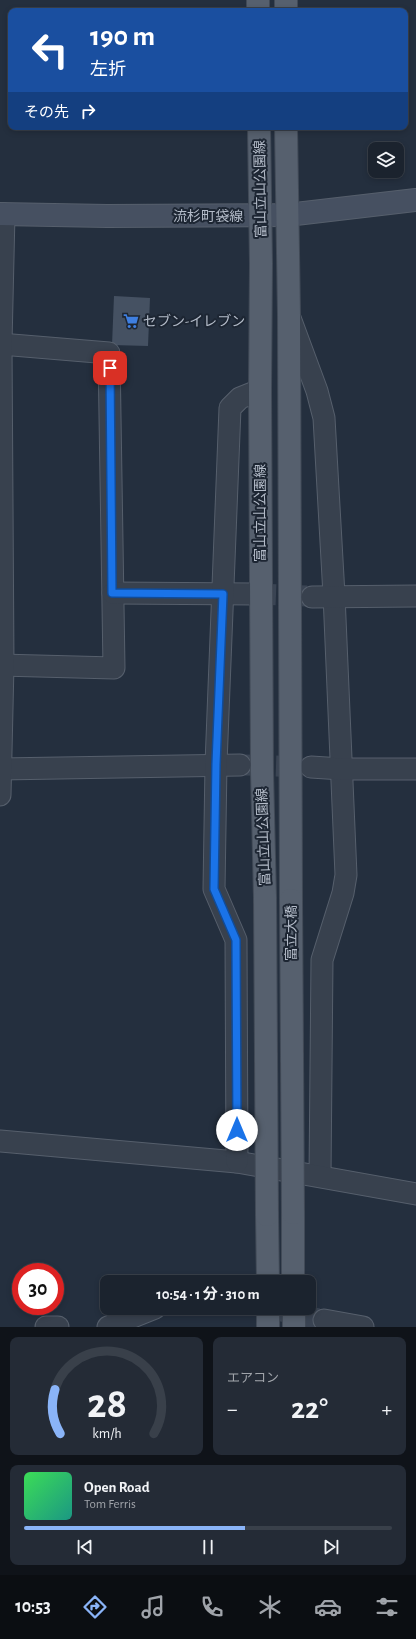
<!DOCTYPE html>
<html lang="ja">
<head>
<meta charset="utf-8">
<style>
	:root { --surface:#1b232e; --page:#242b36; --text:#f1f3f6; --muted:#a0a4aa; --line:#39404a; --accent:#8ab4f8 }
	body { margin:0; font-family:"Alegreya Sans","Noto Sans JP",sans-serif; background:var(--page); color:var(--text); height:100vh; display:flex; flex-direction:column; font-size:15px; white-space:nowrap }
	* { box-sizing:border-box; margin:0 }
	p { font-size:13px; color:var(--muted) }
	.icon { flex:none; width:22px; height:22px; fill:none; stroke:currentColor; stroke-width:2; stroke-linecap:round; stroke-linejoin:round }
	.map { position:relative; height:1327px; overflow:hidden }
	.drawer { display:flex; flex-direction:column; gap:10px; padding:10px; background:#0f1319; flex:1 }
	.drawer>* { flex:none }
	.guide { position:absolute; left:8px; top:8px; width:400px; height:122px; border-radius:8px; box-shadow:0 2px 6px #0003,0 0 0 1px var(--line); background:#1a4fa0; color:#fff; overflow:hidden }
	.buttons { position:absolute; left:368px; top:142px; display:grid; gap:8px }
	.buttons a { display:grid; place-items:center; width:36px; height:36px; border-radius:8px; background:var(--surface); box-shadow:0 2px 6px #0003,0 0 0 1px var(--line); font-size:20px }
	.speed { position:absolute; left:12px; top:1263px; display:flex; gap:8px; font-size:20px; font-weight:700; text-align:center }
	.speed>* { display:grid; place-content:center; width:52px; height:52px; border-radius:50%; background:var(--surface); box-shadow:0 2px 6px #0003,0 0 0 1px var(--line); line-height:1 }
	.speed .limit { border:6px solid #d22; background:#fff; color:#111 }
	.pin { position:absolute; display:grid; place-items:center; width:34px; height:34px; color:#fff; margin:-17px; border-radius:8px; box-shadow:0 2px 6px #0006 }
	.me { position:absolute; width:44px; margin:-22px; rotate:0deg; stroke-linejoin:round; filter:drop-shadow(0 0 3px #0008) }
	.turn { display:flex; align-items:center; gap:14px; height:84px; padding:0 16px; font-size:18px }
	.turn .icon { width:52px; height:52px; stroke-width:2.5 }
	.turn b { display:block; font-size:28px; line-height:34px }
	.then { display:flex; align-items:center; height:38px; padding:0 16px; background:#0003; gap:8px; font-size:15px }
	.big { font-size:30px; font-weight:700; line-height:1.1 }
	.drawer .widget { flex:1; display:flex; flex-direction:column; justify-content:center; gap:6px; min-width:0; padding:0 14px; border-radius:8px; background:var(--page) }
	.drawer .dial { align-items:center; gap:0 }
	.dial svg { height:104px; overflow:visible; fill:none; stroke:var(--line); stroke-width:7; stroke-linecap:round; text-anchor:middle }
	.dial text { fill:var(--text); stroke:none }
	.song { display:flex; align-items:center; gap:12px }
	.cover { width:48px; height:48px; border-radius:6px; background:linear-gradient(135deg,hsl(130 70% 55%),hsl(170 70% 35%)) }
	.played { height:4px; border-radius:2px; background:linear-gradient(90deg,var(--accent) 60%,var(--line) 60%) }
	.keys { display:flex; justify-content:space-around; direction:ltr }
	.heat { display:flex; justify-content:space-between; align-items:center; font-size:22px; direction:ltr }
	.drawer .tiles { flex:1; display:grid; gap:10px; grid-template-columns:1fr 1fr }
	.widget:last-child { grid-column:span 2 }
	.trip { position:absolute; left:100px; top:1275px; width:216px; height:40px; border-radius:8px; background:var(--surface); box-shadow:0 2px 6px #0003,0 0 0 1px var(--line); font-weight:700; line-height:40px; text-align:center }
	.tab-bar { display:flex; height:64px; justify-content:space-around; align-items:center; background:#0b0e12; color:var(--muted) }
	.tab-bar .icon { width:28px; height:28px }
	.tab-bar .selected { color:var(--accent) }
	.tab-bar b { font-size:18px; color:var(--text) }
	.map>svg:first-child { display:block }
	.building { fill:#455162 }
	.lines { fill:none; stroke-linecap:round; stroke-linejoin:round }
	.minor-tunnel { stroke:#3a4453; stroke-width:21; stroke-dasharray:21 10; stroke-linecap:butt }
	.minor-casing { stroke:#565f6c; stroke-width:23 }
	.secondary-casing { stroke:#565f6c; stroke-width:24 }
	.primary-casing { stroke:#414a57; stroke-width:24 }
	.minor { stroke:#38414e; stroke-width:21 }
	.secondary { stroke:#465061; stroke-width:22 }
	.primary { stroke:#56606e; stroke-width:22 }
	.primary-bridge-casing { stroke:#414a57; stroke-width:24; stroke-linecap:butt }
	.primary-bridge { stroke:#56606e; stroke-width:22 }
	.route-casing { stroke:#114b97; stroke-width:10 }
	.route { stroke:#1a73e8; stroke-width:7 }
	.labels { text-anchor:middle; stroke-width:4; stroke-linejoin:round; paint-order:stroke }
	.street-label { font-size:14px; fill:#b4bcc9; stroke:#1d2633 }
	.poi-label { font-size:14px; fill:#b4bcc9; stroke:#1d2633; text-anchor:start }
</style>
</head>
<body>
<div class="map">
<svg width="416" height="1327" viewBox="0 0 416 1327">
	<rect width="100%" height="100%" fill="#242f3e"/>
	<polygon class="building" points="114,296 150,298 148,346 112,345"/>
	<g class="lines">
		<g class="minor-tunnel">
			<polyline points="255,594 308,596"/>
			<polyline points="245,765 308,767"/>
			<polyline points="267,1308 324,1320"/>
		</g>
		<defs>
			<g id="minor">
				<polyline points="290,318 317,391 324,418 334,595 346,875 343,893 322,960 320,1176"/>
				<polyline points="0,344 109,353 114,668 0,665"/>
				<polyline points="113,593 255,594"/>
				<polyline points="312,597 416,596"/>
				<polyline points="311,767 342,769 416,769"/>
				<polyline points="0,769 240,765"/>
				<polyline points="0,795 3,665 1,344 4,214"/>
				<polyline points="0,1141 237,1162 416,1194"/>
				<polyline points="237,1162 236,940 214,889 216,764 230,408 240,398 260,390"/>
				<polyline points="324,1320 363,1327"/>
				<polyline points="46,1327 58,1327"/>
				<polyline points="108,1327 155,1308"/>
			</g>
			<polyline id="secondary" points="0,214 107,216 287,215 416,200"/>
			<g id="primary">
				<polyline points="258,0 258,11"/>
				<polyline points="286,0 286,11"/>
				<polyline points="259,127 261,264 260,390 262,772 265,898"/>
				<polyline points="286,127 289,315 291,900"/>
				<polyline points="293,1213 293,1282"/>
				<polyline points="267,1215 268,1282"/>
				<polyline points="268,1308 268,1327"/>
				<polyline points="294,1308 294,1327"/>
			</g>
		</defs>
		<use href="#minor" class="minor-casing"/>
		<use href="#secondary" class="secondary-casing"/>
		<use href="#primary" class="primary-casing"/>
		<use href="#minor" class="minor"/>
		<use href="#secondary" class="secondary"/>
		<use href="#primary" class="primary"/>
		<defs>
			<g id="primary-bridge">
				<polyline points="265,898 267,1215"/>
				<polyline points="291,900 293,1213"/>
			</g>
		</defs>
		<use href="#primary-bridge" class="primary-bridge-casing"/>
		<use href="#primary-bridge" class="primary-bridge"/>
	</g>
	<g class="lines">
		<defs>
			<polyline id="route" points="110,368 112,593 223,594 216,764 214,889 236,940 237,1130"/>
		</defs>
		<use href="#route" class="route-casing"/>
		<use href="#route" class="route"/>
	</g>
	<defs>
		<symbol id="supermarket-bare" viewBox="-9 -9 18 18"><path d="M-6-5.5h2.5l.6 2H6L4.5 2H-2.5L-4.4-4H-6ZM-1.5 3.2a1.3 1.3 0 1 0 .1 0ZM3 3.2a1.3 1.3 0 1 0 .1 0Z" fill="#3f7fe0" stroke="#1d2633" stroke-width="2.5" paint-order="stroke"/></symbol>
	</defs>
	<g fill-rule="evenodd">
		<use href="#supermarket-bare" x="120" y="310" width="22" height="22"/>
	</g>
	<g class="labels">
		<g class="street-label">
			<text transform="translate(260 189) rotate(-91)" y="5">富山立山公園線</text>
			<text x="208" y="221">流杉町袋線</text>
			<text transform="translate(260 513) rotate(-90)" y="5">富山立山公園線</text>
			<text transform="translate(263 837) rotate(-92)" y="5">富山立山公園線</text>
			<text transform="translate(291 933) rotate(-90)" y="5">富立大橋</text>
		</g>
		<g class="poi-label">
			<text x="143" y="326">セブン-イレブン</text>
		</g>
	</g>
</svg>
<div class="buttons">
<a><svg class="icon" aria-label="layers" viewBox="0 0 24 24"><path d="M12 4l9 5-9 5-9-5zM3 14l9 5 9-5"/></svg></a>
</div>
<div class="speed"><div class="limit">30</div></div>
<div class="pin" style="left:110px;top:368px;background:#d93025"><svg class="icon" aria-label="arrive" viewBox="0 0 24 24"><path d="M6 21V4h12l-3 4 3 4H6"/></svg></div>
<svg class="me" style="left:237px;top:1130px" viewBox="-20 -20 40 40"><circle r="19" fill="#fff"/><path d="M0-13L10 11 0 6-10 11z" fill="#1a73e8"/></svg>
<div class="trip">10:54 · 1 分 · 310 m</div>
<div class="guide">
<div class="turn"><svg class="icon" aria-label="left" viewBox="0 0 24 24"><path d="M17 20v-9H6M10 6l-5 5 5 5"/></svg><div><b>190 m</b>左折</div></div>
<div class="then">その先<svg class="icon" aria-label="right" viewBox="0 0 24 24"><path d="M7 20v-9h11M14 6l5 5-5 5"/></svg></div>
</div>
</div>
<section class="drawer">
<div class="tiles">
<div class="widget dial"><svg viewBox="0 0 100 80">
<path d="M14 69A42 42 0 1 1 86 69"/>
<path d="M14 69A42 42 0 0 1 10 35" stroke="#8ab4f8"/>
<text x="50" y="56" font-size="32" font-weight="700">28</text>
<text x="50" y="72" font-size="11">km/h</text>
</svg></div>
<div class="widget"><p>エアコン</p>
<div class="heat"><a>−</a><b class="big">22°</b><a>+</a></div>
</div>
<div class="widget">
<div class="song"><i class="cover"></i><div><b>Open Road</b><p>Tom Ferris</p></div></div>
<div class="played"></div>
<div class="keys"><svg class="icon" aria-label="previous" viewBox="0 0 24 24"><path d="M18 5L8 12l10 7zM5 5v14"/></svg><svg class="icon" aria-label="pause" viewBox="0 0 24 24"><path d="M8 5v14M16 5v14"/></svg><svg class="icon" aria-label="next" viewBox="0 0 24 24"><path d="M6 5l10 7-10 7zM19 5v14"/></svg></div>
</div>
</div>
</section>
<nav class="tab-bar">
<b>10:53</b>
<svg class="icon selected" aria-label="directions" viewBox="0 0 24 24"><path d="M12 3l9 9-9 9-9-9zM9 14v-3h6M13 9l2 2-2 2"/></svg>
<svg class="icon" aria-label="music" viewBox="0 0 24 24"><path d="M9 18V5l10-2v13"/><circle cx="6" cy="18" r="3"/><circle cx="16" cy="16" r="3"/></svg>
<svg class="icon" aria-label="phone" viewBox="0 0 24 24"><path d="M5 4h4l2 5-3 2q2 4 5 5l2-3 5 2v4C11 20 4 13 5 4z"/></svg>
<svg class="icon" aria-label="climate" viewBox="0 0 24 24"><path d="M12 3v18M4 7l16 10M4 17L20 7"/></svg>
<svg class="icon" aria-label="car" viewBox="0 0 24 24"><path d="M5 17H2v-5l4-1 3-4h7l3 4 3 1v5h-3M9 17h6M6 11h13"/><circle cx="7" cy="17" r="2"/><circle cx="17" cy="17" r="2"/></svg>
<svg class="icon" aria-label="filters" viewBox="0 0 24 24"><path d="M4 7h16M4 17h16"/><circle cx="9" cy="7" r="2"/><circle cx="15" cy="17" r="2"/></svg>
</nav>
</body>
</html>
